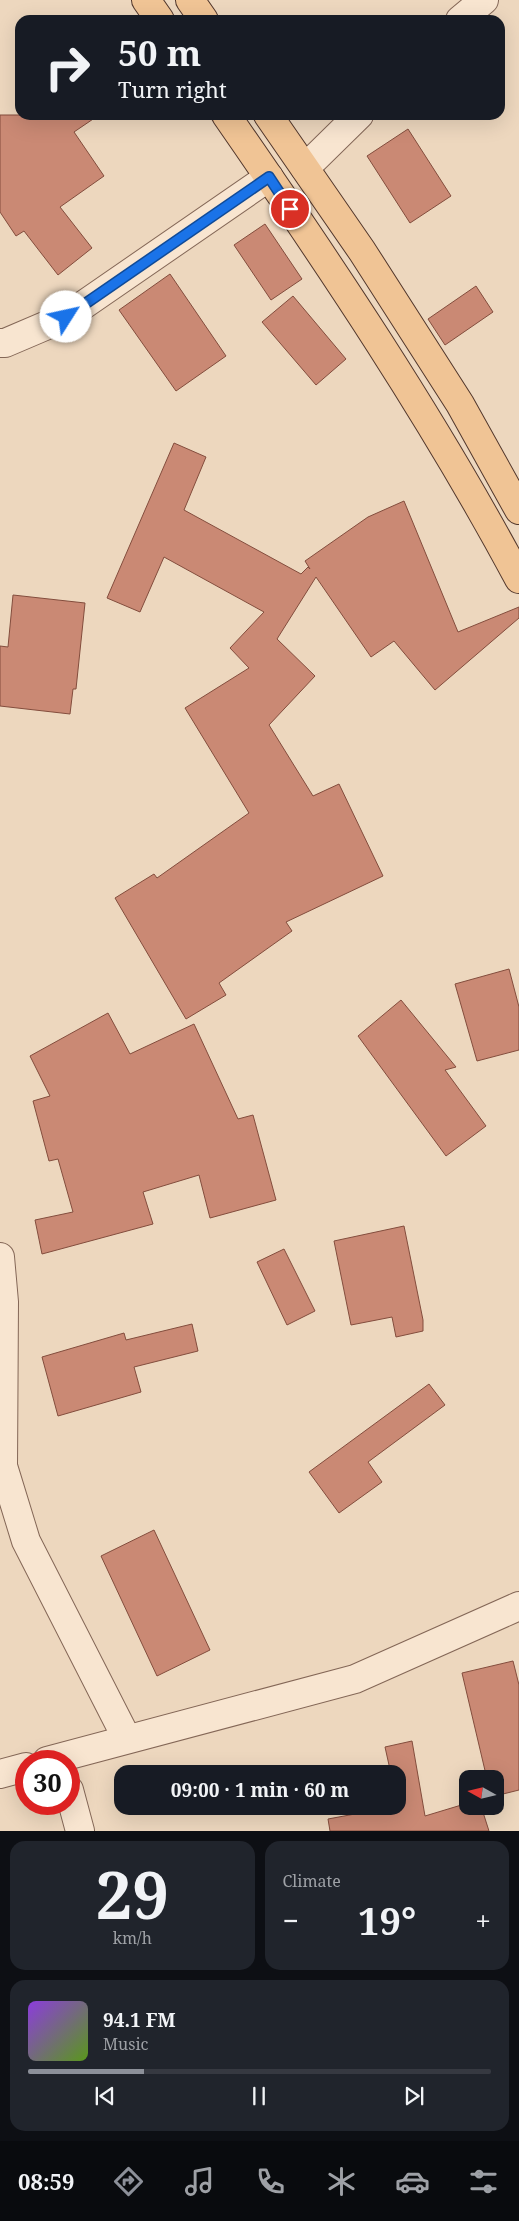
<!DOCTYPE html>
<html lang="en">
<head>
<meta charset="utf-8">
<style>
	:root { --surface:#171b24; --page:#20242c; --text:#f1f3f6; --muted:#9ea1a6; --line:#363941; --accent:#8c9099 }
	body { margin:0; font-family:"Noto Serif",serif; background:var(--page); color:var(--text); height:100vh; display:flex; flex-direction:column; font-size:19px; white-space:nowrap }
	* { box-sizing:border-box; margin:0 }
	p { font-size:16px; color:var(--muted) }
	.icon { flex:none; width:28px; height:28px; fill:none; stroke:currentColor; stroke-width:2; stroke-linecap:round; stroke-linejoin:round }
	.map { position:relative; height:1831px; overflow:hidden }
	.panel { display:flex; flex-direction:column; gap:10px; padding:10px; background:#0d0f14; flex:1 }
	.panel>* { flex:none }
	.top-card { position:absolute; left:15px; top:15px; width:490px; height:105px; border-radius:15px; box-shadow:0 5px 20px #0002; background:#171b24; color:var(--text); overflow:hidden }
	.needle { width:32px; rotate:278deg }
	.tools { position:absolute; left:459px; top:1770px; display:grid; gap:10px }
	.tools a { display:grid; place-items:center; width:45px; height:45px; border-radius:10px; background:var(--surface); box-shadow:0 5px 20px #0002; font-size:25px }
	.speed { position:absolute; left:15px; top:1750px; display:flex; gap:10px; font-size:25px; font-weight:700; text-align:center }
	.speed>* { display:grid; place-content:center; width:65px; height:65px; border-radius:50%; background:var(--surface); box-shadow:0 5px 20px #0002; line-height:1 }
	.speed .limit { border:8px solid #d22; background:#fff; color:#111 }
	.pin { position:absolute; display:grid; place-items:center; width:42px; height:42px; color:#fff; margin:-21px; border:2px solid #fff; border-radius:50%; box-shadow:0 1px 5px #0007 }
	.me { position:absolute; width:55px; margin:-28px; rotate:55deg; stroke-linejoin:round; filter:drop-shadow(0 0 4px #0008) }
	.turn { display:flex; align-items:center; gap:18px; height:105px; padding:0 20px; font-size:22px }
	.turn .icon { width:65px; height:65px; stroke-width:2.5 }
	.turn b { display:block; font-size:35px; line-height:42px }
	.big { font-size:38px; font-weight:700; line-height:1.1 }
	.panel .tile { flex:1; display:flex; flex-direction:column; justify-content:center; gap:8px; min-width:0; padding:0 18px; border-radius:15px; background:var(--page) }
	.panel .dial { align-items:center; gap:0 }
	.dial b { font-size:65px; line-height:1 }
	.song { display:flex; align-items:center; gap:15px }
	.cover { width:60px; height:60px; border-radius:8px; background:linear-gradient(135deg,hsl(270 70% 55%),hsl(90 70% 35%)) }
	.played { height:5px; border-radius:2px; background:linear-gradient(90deg,var(--accent) 25%,var(--line) 25%) }
	.keys { display:flex; justify-content:space-around; direction:ltr }
	.heat { display:flex; justify-content:space-between; align-items:center; font-size:28px; direction:ltr }
	.panel .tiles { flex:1; display:grid; gap:10px; grid-template-columns:1fr 1fr }
	.tile:last-child { grid-column:span 2 }
	.trip { position:absolute; left:114px; top:1765px; width:292px; height:50px; border-radius:15px; background:var(--surface); box-shadow:0 5px 20px #0002; font-weight:700; line-height:50px; text-align:center }
	.dock { display:flex; height:80px; justify-content:space-around; align-items:center; background:#090b0e; color:var(--muted) }
	.dock .icon { width:35px; height:35px }
	.dock .selected { color:var(--accent) }
	.dock b { font-size:22px; color:var(--text) }
	.map>svg:first-child { display:block }
	.building { fill:#ca8974; stroke:#834d3d }
	.lines { fill:none; stroke-linecap:round; stroke-linejoin:round }
	.minor-casing { stroke:#846757; stroke-width:30 }
	.tertiary-casing { stroke:#846757; stroke-width:30 }
	.primary-casing { stroke:#52372c; stroke-width:30 }
	.minor { stroke:#f8e5d0; stroke-width:28 }
	.tertiary { stroke:#f8e5d0; stroke-width:28 }
	.primary { stroke:#f0c495; stroke-width:28 }
	.route-casing { stroke:#114b97; stroke-width:12 }
	.route { stroke:#1a73e8; stroke-width:9 }
</style>
</head>
<body>
<div class="map">
<svg width="519" height="1831" viewBox="0 0 519 1831">
	<rect width="100%" height="100%" fill="#edd7be"/>
	<g class="building">
		<polygon points="0,115 99,115 74,132 104,176 60,207 92,248 58,275 24,231 16,236 0,212"/>
		<polygon points="408,129 451,196 410,223 367,156"/>
		<polygon points="265,224 302,279 271,300 234,245"/>
		<polygon points="170,274 226,356 176,391 119,310"/>
		<polygon points="476,286 493,312 445,345 428,319"/>
		<polygon points="293,296 346,359 316,385 262,322"/>
		<polygon points="174,443 206,457 184,510 301,574 308,567 310,569 305,561 368,517 404,501 458,632 519,607 519,618 435,690 394,641 371,657 316,577 277,639 315,676 269,725 313,796 339,784 383,876 286,922 292,931 219,983 226,995 186,1019 115,898 154,874 157,878 249,813 185,708 249,668 230,648 264,612 164,557 140,612 107,598"/>
		<polygon points="13,595 85,603 76,689 73,689 70,714 0,706 0,646 8,647"/>
		<polygon points="509,969 519,1007 519,1050 477,1061 455,984"/>
		<polygon points="401,1000 456,1067 445,1070 486,1126 446,1156 358,1036"/>
		<polygon points="108,1013 130,1054 194,1024 238,1119 253,1115 276,1200 210,1218 199,1175 143,1192 153,1224 42,1254 35,1220 73,1212 58,1159 49,1161 33,1101 50,1096 30,1056"/>
		<polygon points="404,1226 423,1320 423,1331 396,1337 392,1317 351,1325 334,1241"/>
		<polygon points="284,1249 315,1311 287,1325 257,1262"/>
		<polygon points="192,1324 198,1351 134,1367 141,1392 58,1416 42,1357 124,1333 126,1340"/>
		<polygon points="429,1384 445,1405 368,1462 382,1482 339,1513 309,1472"/>
		<polygon points="154,1530 210,1650 157,1676 101,1556"/>
		<polygon points="513,1661 519,1685 519,1790 495,1796 495,1779 487,1779 462,1673"/>
		<polygon points="412,1741 425,1816 468,1803 468,1806 481,1806 489,1831 330,1831 328,1819 398,1806 398,1774 391,1774 385,1747"/>
	</g>
	<g class="lines">
		<defs>
			<g id="minor">
				<polyline points="460,20 484,0"/>
				<polyline points="305,168 359,115"/>
				<polyline points="0,343 5,343 66,317 269,177"/>
				<polyline points="0,1257 4,1302 3,1466 26,1541 127,1739"/>
				<polyline points="69,1790 80,1831"/>
			</g>
			<g id="tertiary">
				<polyline points="47,1761 355,1679 519,1606"/>
				<polyline points="0,1774 26,1767"/>
			</g>
			<g id="primary">
				<polyline points="146,0 160,20"/>
				<polyline points="190,0 204,20"/>
				<path d="M 226,115 C 330,265 433,418 519,579"/>
				<polyline points="268,115 362,251 460,404 519,510"/>
			</g>
		</defs>
		<use href="#minor" class="minor-casing"/>
		<use href="#tertiary" class="tertiary-casing"/>
		<use href="#primary" class="primary-casing"/>
		<use href="#minor" class="minor"/>
		<use href="#tertiary" class="tertiary"/>
		<use href="#primary" class="primary"/>
	</g>
	<g class="lines">
		<defs>
			<polyline id="route" points="66,317 269,177 290,209"/>
		</defs>
		<use href="#route" class="route-casing"/>
		<use href="#route" class="route"/>
	</g>
</svg>
<div class="tools">
<a><svg class="needle" viewBox="-14 -14 28 28"><path d="M0-13l5 13h-10z" fill="#e53935"/><path d="M0 13l5-13h-10z" fill="#9ea1a6"/></svg></a>
</div>
<div class="speed"><div class="limit">30</div></div>
<div class="pin" style="left:290px;top:209px;background:#d93025"><svg class="icon" aria-label="arrive" viewBox="0 0 24 24"><path d="M6 21V4h12l-3 4 3 4H6"/></svg></div>
<svg class="me" style="left:66px;top:317px" viewBox="-20 -20 40 40"><circle r="19" fill="#fff"/><path d="M0-13L10 11 0 6-10 11z" fill="#1a73e8"/></svg>
<div class="trip">09:00 · 1 min · 60 m</div>
<div class="top-card">
<div class="turn"><svg class="icon" aria-label="right" viewBox="0 0 24 24"><path d="M7 20v-9h11M14 6l5 5-5 5"/></svg><div><b>50 m</b>Turn right</div></div>
</div>
</div>
<section class="panel">
<div class="tiles">
<div class="tile dial"><b>29</b><p>km/h</p></div>
<div class="tile"><p>Climate</p>
<div class="heat"><a>−</a><b class="big">19°</b><a>+</a></div>
</div>
<div class="tile">
<div class="song"><i class="cover"></i><div><b>94.1 FM</b><p>Music</p></div></div>
<div class="played"></div>
<div class="keys"><svg class="icon" aria-label="previous" viewBox="0 0 24 24"><path d="M18 5L8 12l10 7zM5 5v14"/></svg><svg class="icon" aria-label="pause" viewBox="0 0 24 24"><path d="M8 5v14M16 5v14"/></svg><svg class="icon" aria-label="next" viewBox="0 0 24 24"><path d="M6 5l10 7-10 7zM19 5v14"/></svg></div>
</div>
</div>
</section>
<nav class="dock">
<b>08:59</b>
<svg class="icon selected" aria-label="directions" viewBox="0 0 24 24"><path d="M12 3l9 9-9 9-9-9zM9 14v-3h6M13 9l2 2-2 2"/></svg>
<svg class="icon" aria-label="music" viewBox="0 0 24 24"><path d="M9 18V5l10-2v13"/><circle cx="6" cy="18" r="3"/><circle cx="16" cy="16" r="3"/></svg>
<svg class="icon" aria-label="phone" viewBox="0 0 24 24"><path d="M5 4h4l2 5-3 2q2 4 5 5l2-3 5 2v4C11 20 4 13 5 4z"/></svg>
<svg class="icon" aria-label="climate" viewBox="0 0 24 24"><path d="M12 3v18M4 7l16 10M4 17L20 7"/></svg>
<svg class="icon" aria-label="car" viewBox="0 0 24 24"><path d="M5 17H2v-5l4-1 3-4h7l3 4 3 1v5h-3M9 17h6M6 11h13"/><circle cx="7" cy="17" r="2"/><circle cx="17" cy="17" r="2"/></svg>
<svg class="icon" aria-label="filters" viewBox="0 0 24 24"><path d="M4 7h16M4 17h16"/><circle cx="9" cy="7" r="2"/><circle cx="15" cy="17" r="2"/></svg>
</nav>
</body>
</html>
